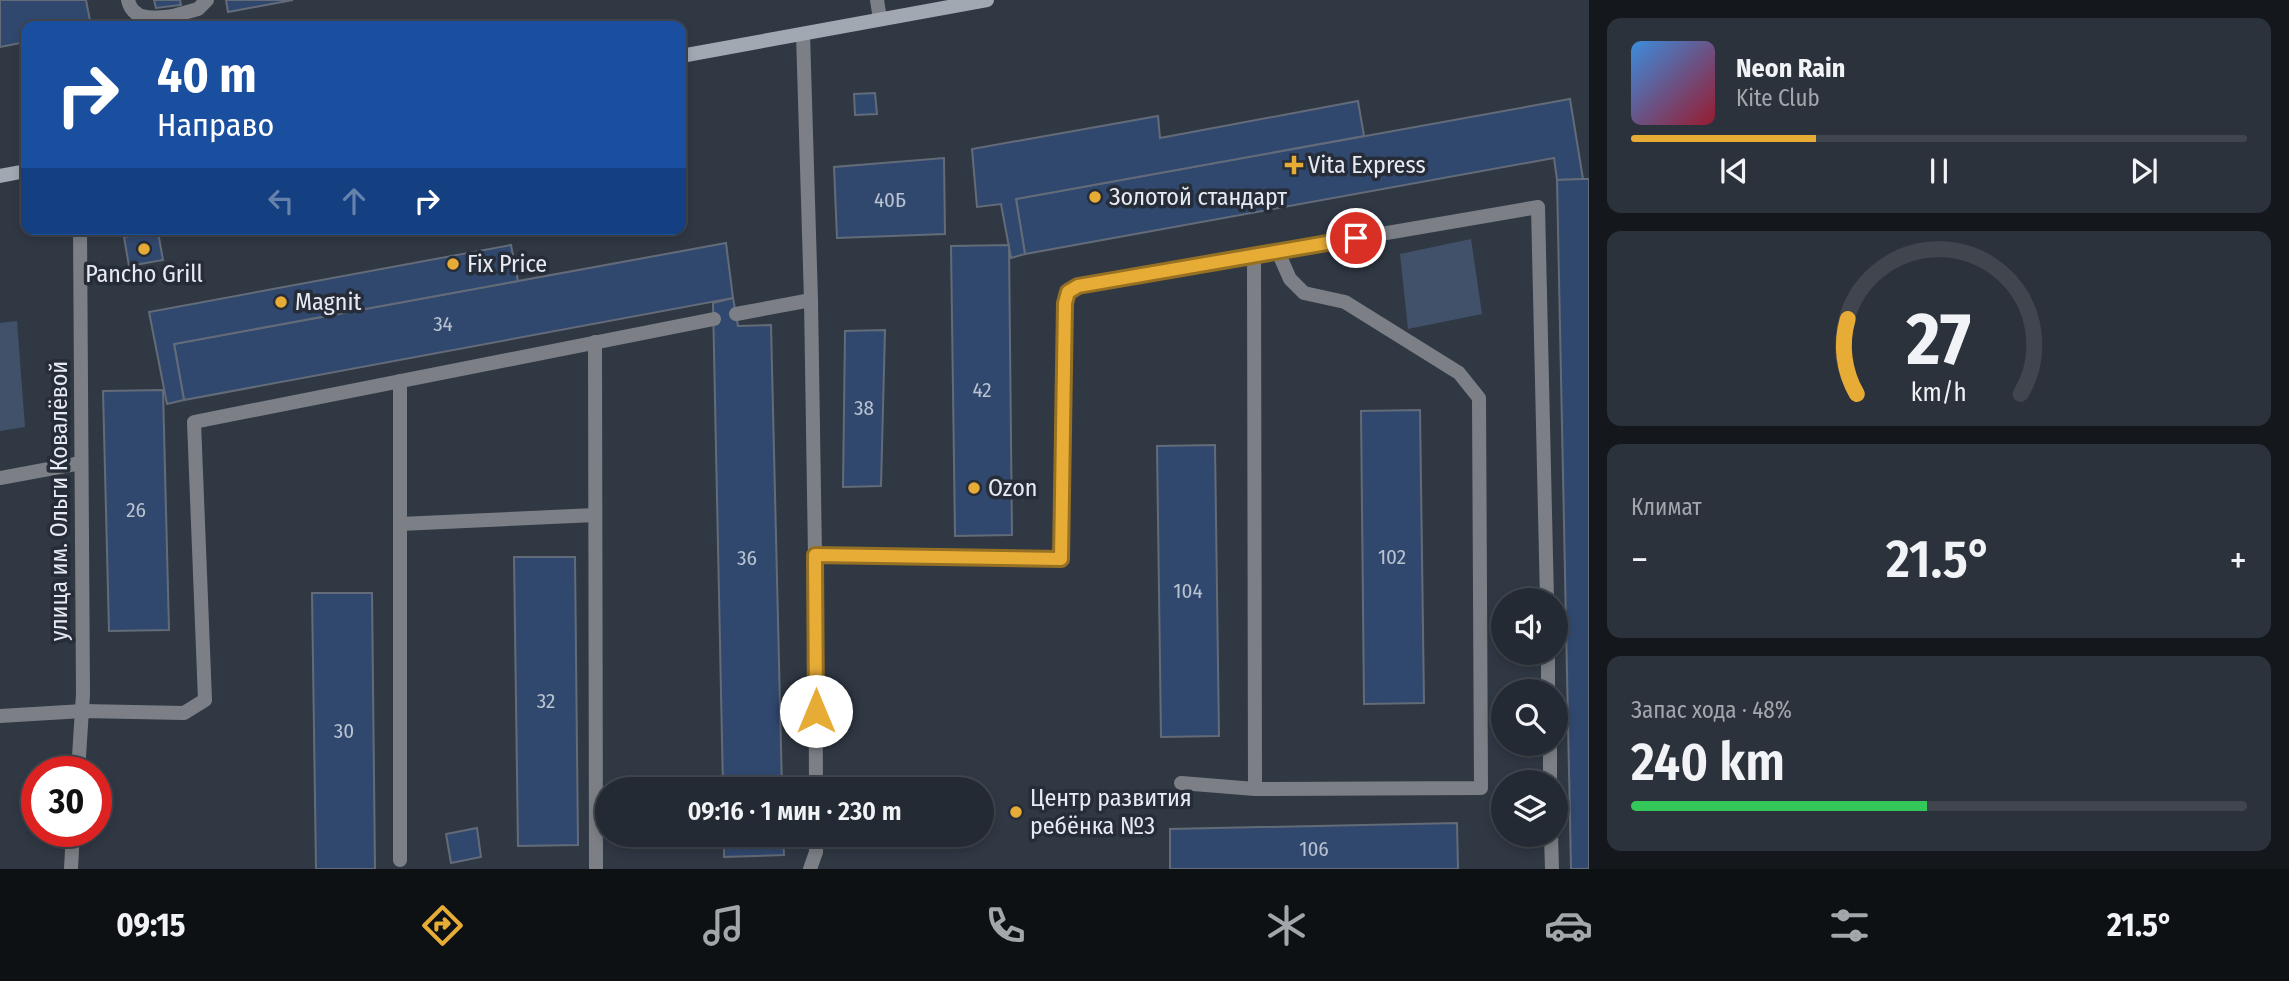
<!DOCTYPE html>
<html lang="ru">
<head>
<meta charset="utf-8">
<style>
	:root { --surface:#242a33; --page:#2c323b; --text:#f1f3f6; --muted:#a3a7ac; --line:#41464e; --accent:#e7ac36 }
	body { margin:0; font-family:"Fira Sans Condensed",sans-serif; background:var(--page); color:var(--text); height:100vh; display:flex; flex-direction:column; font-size:26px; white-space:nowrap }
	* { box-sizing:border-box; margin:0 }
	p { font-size:23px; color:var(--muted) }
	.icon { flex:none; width:38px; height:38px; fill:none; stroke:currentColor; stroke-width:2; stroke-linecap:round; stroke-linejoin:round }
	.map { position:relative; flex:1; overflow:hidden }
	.sheet { display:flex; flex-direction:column; gap:18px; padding:18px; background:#14171c; width:700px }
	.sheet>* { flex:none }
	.top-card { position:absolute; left:21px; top:21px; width:665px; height:214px; border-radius:14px; box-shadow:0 4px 10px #0003,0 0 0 2px var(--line); background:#1a4fa0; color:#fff; overflow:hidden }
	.fabs { position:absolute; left:1491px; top:588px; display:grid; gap:14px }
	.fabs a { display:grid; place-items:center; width:77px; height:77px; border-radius:50%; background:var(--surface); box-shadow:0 4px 10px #0003,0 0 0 2px var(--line); font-size:35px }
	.speed { position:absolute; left:21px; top:756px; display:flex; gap:14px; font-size:35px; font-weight:700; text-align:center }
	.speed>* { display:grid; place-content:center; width:91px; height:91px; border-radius:50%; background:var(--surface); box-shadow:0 4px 10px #0003,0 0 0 2px var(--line); line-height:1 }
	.speed .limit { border:10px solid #d22; background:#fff; color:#111 }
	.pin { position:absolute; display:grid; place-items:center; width:60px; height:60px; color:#fff; margin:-30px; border:4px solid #fff; border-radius:50%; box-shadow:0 2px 7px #0007 }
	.me { position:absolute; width:77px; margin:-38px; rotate:0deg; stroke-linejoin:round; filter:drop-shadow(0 0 5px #0008) }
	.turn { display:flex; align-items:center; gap:24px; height:147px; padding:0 21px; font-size:32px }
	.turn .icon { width:91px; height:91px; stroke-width:2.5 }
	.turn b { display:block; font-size:49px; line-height:60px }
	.lanes { display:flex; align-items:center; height:66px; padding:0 21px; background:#0003; justify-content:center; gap:35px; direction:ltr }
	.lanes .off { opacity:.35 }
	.big { font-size:52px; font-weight:600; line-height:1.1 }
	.sheet .card { flex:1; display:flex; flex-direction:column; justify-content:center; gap:10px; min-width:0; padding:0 24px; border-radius:14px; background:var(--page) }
	.sheet .dial { align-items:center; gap:0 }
	.dial svg { height:182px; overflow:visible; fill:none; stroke:var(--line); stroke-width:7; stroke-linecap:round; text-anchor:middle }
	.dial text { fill:var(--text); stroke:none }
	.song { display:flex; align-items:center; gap:21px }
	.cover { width:84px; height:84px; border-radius:10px; background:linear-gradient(135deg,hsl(210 70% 55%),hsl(350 70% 35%)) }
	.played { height:7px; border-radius:4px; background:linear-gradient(90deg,var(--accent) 30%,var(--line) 30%) }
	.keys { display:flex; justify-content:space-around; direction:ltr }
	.heat { display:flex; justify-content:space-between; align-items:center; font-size:38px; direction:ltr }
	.charge { height:10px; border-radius:5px; background:linear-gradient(90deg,#34c759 48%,var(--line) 0) }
	.trip { position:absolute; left:595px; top:777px; width:399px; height:70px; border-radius:35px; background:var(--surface); box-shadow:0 4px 10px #0003,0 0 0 2px var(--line); font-weight:600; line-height:70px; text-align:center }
	.tabs { display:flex; height:112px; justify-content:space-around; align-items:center; background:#0e1114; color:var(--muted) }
	.tabs .icon { width:49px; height:49px }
	.tabs .selected { color:var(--accent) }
	.tabs b { font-size:32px; color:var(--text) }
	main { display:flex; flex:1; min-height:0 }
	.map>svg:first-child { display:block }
	.green { fill:#42516a }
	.building { fill:#31486e; stroke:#636b78; stroke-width:2 }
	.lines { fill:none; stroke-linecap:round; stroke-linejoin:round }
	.lane { stroke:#7c8086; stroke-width:14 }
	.street { stroke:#7c8086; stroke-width:14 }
	.secondary { stroke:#a2a8b2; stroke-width:14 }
	.route-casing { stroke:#967023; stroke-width:18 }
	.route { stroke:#e7ac36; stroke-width:12 }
	.poi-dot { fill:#e7ac36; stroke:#262d39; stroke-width:2.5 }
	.labels { text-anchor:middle; stroke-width:7; stroke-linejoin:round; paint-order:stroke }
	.number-label { font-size:21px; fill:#b9c2d1 }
	.poi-label { font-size:24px; fill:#e6eaf2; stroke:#262d39; text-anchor:start }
	.street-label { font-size:24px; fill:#e6eaf2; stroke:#262d39 }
</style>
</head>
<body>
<main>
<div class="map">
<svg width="1589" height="869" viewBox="0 0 1589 869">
	<rect width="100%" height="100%" fill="#303844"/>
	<g class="green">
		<polygon points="1471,239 1482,314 1408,329 1400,254"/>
		<polygon points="17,321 25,427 0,431 0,323"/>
	</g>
	<g class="building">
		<polygon points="0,0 86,0 91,26 26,26 26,42 0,47"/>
		<polygon points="154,0 180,0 181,5 156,8"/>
		<polygon points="226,0 293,0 228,12"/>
		<polygon points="875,93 877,114 855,115 854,94"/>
		<polygon points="1570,99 1583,179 1557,180 1554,158 1025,254 1016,199"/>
		<polygon points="1358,101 1364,136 1016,199 1025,254 1011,258 1001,204 977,207 972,149 1158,116 1160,138"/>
		<polygon points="944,158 945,234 837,238 834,167"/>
		<polygon points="1583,179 1589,179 1589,869 1571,869 1557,180"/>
		<polygon points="158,232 163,260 129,266 124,237"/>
		<polygon points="726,243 733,298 184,400 174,344"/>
		<polygon points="511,245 518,281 174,344 184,400 167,404 149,312"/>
		<polygon points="1009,245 1012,535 955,536 951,246"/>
		<polygon points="733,298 738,326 771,325 782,789 723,789 713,303"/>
		<polygon points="885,330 881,486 843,487 845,331"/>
		<polygon points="163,390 169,630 109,631 103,391"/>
		<polygon points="1420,410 1424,703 1364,704 1361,411"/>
		<polygon points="1215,445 1219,736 1161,737 1157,446"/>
		<polygon points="514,557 575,557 578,845 518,846"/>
		<polygon points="312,593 372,593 375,869 316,869"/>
		<polygon points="1457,823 1458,869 1170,869 1170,829"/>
		<polygon points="477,828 481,857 451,863 446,834"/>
		<polygon points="724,835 783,835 784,855 724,857"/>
	</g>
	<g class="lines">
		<g class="lane">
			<path d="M 128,0 C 133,22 155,18 173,16 L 175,26"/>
			<polyline points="877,0 880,19"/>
			<polyline points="173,16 198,9 207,0"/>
			<polyline points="1254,256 1255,789"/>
			<polyline points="736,314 811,300"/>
			<polyline points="595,342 596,869"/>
			<polyline points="400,381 400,860"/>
			<polyline points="0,478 81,463"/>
			<polyline points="400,524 595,515"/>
			<polyline points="815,556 1061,559 1065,303 1068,292 1078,286 1538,207 1547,600"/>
			<polyline points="1548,653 1548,691"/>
			<polyline points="0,716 83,711 184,713 205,700 194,422 714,319"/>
			<polyline points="1550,744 1550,782"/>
			<polyline points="1181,783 1255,789 1481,788 1479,398 1459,373 1345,302 1304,293 1290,279 1278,252"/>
			<polyline points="1551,835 1552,869"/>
		</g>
		<g class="street">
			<polyline points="803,34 811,300 815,556 816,789"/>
			<polyline points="78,772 83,694 80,229"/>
			<polyline points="71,869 73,831"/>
			<polyline points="810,869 816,852 816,835"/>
		</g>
		<g class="secondary">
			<polyline points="681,56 987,0"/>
			<polyline points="0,176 26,171"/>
		</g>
	</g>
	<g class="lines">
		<defs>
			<polyline id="route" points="816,711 815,555 1061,559 1065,303 1068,292 1078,286 1356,238"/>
		</defs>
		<use href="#route" class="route-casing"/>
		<use href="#route" class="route"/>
	</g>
	<g class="poi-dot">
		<path d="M1290.5 154.5h7v7h7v7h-7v7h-7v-7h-7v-7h7z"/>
		<circle cx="1095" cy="197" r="7"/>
		<circle cx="144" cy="249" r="7"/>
		<circle cx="453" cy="264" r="7"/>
		<circle cx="281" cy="302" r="7"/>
		<circle cx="974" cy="488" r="7"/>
		<circle cx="1016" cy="812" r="7"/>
	</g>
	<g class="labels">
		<g class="number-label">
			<text x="890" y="207">40Б</text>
			<text x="443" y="331">34</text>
			<text x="982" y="397">42</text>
			<text x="864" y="415">38</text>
			<text x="136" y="517">26</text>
			<text x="1392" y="564">102</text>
			<text x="747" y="565">36</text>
			<text x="1188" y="598">104</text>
			<text x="546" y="708">32</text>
			<text x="344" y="738">30</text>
			<text x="1314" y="856">106</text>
		</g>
		<g class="poi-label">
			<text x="1308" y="173">Vita Express</text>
			<text x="1109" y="205">Золотой стандарт</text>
			<text x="467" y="272">Fix Price</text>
			<text x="144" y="282" text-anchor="middle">Pancho Grill</text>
			<text x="295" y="310">Magnit</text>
			<text x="988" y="496">Ozon</text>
			<text x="1030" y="806">Центр развития<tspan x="1030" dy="28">ребёнка №3</tspan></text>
		</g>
		<g class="street-label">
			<text transform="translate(59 501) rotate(-90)" y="8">улица им. Ольги Ковалёвой</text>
		</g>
	</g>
</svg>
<div class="fabs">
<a><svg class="icon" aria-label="sound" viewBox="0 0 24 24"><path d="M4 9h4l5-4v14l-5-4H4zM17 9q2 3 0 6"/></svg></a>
<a><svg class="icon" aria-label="search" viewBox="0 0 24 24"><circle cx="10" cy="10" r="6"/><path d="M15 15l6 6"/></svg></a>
<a><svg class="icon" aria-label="layers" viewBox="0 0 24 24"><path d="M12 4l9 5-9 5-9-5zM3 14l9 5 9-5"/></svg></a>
</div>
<div class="speed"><div class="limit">30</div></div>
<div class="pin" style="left:1356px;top:238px;background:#d93025"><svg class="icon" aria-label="arrive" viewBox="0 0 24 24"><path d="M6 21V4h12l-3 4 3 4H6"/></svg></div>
<svg class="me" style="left:816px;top:711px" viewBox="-20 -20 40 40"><circle r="19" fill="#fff"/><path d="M0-13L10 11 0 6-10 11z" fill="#e7ac36"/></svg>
<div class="trip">09:16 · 1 мин · 230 m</div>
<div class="top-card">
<div class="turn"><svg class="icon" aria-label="right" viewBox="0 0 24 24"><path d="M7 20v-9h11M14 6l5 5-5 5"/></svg><div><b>40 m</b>Направо</div></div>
<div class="lanes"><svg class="icon off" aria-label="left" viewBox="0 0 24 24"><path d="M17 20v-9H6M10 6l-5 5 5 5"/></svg><svg class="icon off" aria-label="ahead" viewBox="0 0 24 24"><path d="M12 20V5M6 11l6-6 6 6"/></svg><svg class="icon" aria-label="right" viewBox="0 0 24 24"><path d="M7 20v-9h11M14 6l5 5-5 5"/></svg></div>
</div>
</div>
<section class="sheet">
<div class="card">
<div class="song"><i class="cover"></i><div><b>Neon Rain</b><p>Kite Club</p></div></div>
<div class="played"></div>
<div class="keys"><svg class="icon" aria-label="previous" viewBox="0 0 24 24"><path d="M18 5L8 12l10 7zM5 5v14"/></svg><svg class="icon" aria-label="pause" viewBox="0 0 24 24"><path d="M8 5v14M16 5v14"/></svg><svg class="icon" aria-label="next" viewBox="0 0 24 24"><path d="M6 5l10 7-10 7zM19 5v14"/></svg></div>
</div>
<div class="card dial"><svg viewBox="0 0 100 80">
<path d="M14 69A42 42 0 1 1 86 69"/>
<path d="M14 69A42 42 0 0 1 10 36" stroke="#e7ac36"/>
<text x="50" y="56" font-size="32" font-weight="700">27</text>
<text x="50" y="72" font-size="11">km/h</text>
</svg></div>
<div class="card"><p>Климат</p>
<div class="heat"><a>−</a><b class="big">21.5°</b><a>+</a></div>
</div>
<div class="card"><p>Запас хода · 48%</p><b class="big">240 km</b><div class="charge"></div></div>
</section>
</main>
<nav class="tabs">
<b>09:15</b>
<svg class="icon selected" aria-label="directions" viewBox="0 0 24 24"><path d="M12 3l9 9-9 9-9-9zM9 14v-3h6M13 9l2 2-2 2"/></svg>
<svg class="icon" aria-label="music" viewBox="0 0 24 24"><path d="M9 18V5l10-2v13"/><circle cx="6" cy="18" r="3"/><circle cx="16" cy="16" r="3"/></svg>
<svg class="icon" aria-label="phone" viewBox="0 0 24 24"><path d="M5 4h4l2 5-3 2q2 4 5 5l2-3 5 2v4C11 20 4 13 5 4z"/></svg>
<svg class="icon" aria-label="climate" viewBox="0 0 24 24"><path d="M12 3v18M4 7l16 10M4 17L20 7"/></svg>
<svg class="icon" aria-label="car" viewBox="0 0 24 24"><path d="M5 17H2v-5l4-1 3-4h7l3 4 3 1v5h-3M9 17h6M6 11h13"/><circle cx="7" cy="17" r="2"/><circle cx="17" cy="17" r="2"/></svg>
<svg class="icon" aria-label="filters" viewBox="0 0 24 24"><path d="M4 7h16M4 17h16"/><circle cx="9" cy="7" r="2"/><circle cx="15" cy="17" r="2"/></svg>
<b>21.5°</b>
</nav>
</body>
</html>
